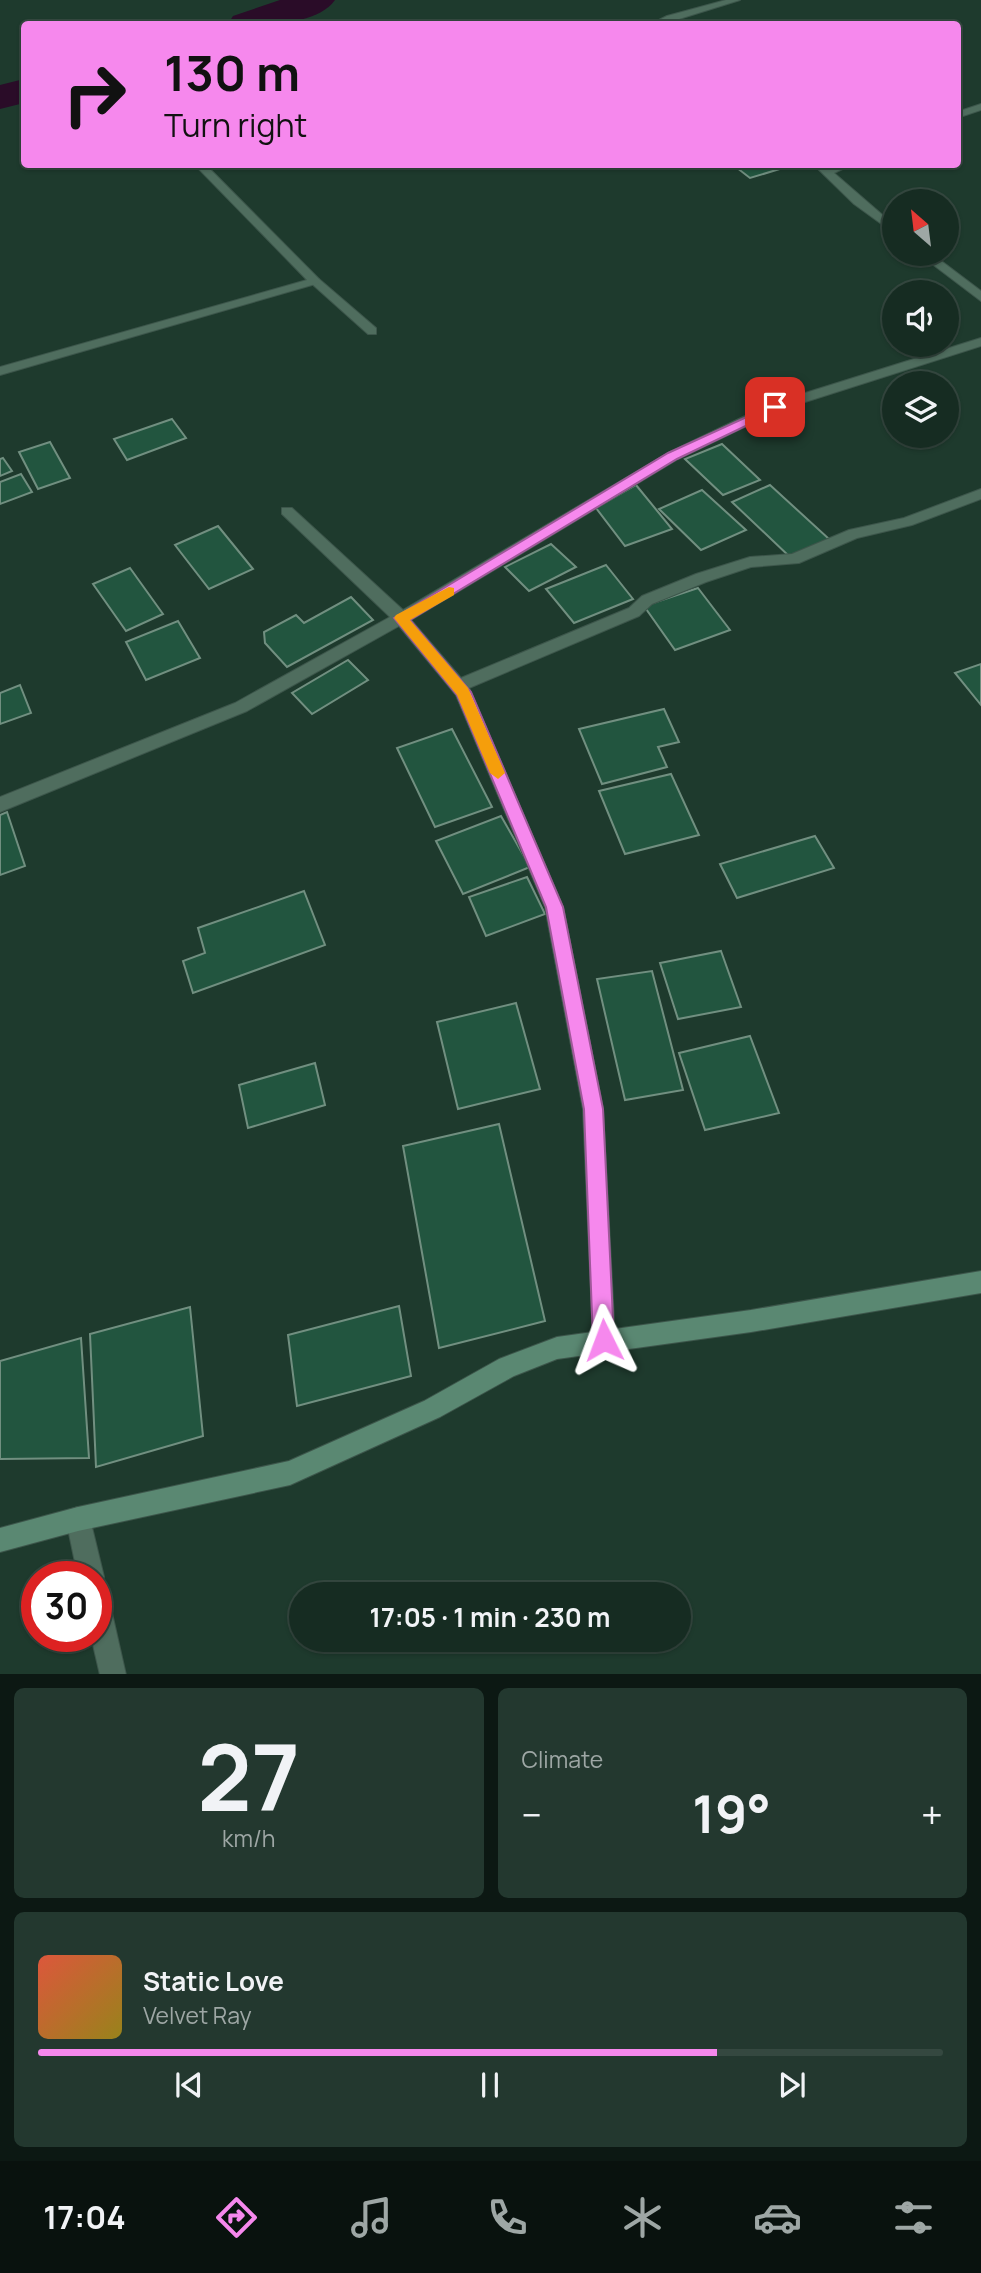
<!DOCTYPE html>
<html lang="en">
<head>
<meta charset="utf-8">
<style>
	:root { --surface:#162c22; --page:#23382f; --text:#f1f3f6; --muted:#9ea7a5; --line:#354840; --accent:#f688ed }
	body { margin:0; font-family:Manrope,sans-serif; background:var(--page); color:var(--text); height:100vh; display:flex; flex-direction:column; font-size:26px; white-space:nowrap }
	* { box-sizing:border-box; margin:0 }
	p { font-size:23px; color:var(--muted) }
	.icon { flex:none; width:38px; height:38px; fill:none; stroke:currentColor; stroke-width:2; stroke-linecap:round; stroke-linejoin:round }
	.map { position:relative; height:1674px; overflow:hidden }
	.drawer { display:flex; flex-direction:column; gap:14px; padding:14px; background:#0c1813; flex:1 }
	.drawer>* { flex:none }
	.guide { position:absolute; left:21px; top:21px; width:940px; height:147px; border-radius:7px; box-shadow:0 2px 5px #0004,0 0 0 2px var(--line); background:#f688ed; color:#111; overflow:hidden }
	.needle { width:46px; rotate:332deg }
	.controls { position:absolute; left:882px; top:189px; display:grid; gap:14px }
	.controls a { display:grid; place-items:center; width:77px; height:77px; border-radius:50%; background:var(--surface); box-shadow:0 2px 5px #0004,0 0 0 2px var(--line); font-size:35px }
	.speed { position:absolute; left:21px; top:1561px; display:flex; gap:14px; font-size:35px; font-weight:700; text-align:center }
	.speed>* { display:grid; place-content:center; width:91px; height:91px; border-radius:50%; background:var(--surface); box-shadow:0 2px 5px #0004,0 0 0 2px var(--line); line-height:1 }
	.speed .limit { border:10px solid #d22; background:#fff; color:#111 }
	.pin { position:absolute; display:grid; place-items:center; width:60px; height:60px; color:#fff; margin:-30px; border-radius:14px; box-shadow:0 4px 10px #0006 }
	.me { position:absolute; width:77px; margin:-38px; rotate:357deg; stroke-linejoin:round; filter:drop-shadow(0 0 5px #0008) }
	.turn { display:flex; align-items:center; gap:24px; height:147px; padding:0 28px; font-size:32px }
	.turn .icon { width:91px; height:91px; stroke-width:2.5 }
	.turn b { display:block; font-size:49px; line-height:60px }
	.big { font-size:52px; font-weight:700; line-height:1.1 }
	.drawer .card { flex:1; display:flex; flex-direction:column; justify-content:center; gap:10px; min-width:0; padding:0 24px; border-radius:10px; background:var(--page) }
	.drawer .dial { align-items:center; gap:0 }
	.dial b { font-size:91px; line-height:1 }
	.song { display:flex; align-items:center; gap:21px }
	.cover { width:84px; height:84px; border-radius:10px; background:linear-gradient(135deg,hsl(10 70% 55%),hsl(50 70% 35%)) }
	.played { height:7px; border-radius:4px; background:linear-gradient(90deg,var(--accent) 75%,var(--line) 75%) }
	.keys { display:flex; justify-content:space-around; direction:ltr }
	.heat { display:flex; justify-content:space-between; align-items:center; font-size:38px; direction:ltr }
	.drawer .tiles { flex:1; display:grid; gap:14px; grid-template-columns:1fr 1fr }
	.card:last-child { grid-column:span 2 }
	.trip { position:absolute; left:289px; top:1582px; width:402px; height:70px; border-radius:35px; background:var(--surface); box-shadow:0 2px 5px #0004,0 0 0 2px var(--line); font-weight:700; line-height:70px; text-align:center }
	.dock { display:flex; height:112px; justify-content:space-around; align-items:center; background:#09120e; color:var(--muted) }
	.dock .icon { width:49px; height:49px }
	.dock .selected { color:var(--accent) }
	.dock b { font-size:32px; color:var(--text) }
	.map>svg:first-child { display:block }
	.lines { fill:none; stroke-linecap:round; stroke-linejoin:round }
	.river { fill:#2a0c28; fill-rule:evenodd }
	.building { fill:#22553f; stroke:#718f80; stroke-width:2 }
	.lane-casing { stroke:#3d564b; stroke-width:2 }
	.street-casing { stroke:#3d564b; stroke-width:2 }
	.secondary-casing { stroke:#3d564b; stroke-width:2 }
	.lane { fill:#4f6d5e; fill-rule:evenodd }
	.street { fill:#4f6d5e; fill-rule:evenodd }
	.secondary { fill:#5a8872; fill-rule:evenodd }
	.route { fill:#f688ed; stroke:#a0589a; stroke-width:2 }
	.slow { fill:#f59e0b }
</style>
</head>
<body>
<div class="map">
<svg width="981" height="1675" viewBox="0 0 981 1675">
	<rect width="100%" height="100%" fill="#1e3a2d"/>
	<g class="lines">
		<g class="river">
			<path d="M 280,0 L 335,0 C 317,26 256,27 228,24 L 233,16 Z"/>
			<polygon points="24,79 24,103 0,109 0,85"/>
		</g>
	</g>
	<g class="building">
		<polygon points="732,164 796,164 750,178"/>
		<polygon points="172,419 186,438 127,460 114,439"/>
		<polygon points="50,442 70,478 38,489 19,452"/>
		<polygon points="722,444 760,480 723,495 685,459"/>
		<polygon points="3,458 12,471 0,476 0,459"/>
		<polygon points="21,474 32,492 0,504 0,482"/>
		<polygon points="636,485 672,529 625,546 596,508"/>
		<polygon points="770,485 829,539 791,558 732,502"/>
		<polygon points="702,490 746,530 701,550 659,509"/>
		<polygon points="218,526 253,569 209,589 175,545"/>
		<polygon points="551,544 576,567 529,591 505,567"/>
		<polygon points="606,565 633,599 574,623 546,589"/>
		<polygon points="130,568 163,614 126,631 93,584"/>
		<polygon points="698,588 730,630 675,650 644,606"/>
		<polygon points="351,597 373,620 287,667 265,643 264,632 296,615 304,623"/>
		<polygon points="178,621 200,658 146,680 126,642"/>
		<polygon points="348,660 368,680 312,714 292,693"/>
		<polygon points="981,664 981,705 955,673"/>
		<polygon points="20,685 31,713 0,724 0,693"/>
		<polygon points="664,709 679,742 658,747 667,767 602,784 579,729"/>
		<polygon points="452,729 492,807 435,827 397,748"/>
		<polygon points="671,774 699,835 625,854 599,791"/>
		<polygon points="7,812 25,866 0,875 0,815"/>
		<polygon points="501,816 530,867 463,894 436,841"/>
		<polygon points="815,836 834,868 737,898 720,864"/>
		<polygon points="527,877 545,914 486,936 469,897"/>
		<polygon points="304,891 325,945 193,993 183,961 205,953 198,928"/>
		<polygon points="721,951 741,1007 678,1019 660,963"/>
		<polygon points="652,971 683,1090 625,1100 597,979"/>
		<polygon points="516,1003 540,1089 458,1109 437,1022"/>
		<polygon points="750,1036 779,1113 705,1130 679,1053"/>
		<polygon points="315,1063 325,1105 248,1128 239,1085"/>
		<polygon points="499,1124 545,1321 439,1348 403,1146"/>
		<polygon points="399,1306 411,1376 297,1406 288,1335"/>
		<polygon points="190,1307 203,1436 96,1467 90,1334"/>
		<polygon points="81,1338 89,1458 0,1459 0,1361"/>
	</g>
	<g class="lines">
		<defs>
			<polygon id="lane" points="311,279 319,279 376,328 376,334 368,334 311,283"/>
			<g id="street">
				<polygon points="726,0 740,0 663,24 651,24 667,16"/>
				<polygon points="981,104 981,110 957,118 957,112"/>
				<polygon points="194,164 205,164 319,279 319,283 0,375 0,367 307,280"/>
				<polygon points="813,164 825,164 828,168 837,164 853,164 834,173 894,225 894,233 854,204"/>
				<polygon points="919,254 932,254 981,291 981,301"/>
				<polygon points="981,338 981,346 780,410 678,459 411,620 461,678 629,608 642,596 696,574 750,557 792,554 849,530 904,518 981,489 981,499 912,525 857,538 799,563 751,567 706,582 652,604 639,616 469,688 563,907 603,1109 615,1340 612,1348 604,1351 596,1348 593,1340 583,1109 545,907 456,695 399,626 247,711 0,812 0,797 235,703 390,617 282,514 282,508 292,508 403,610 668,453 770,404"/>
				<polygon points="78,1507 87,1510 90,1519 104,1577 100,1586 96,1587 96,1577 78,1577 66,1519 69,1510"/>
				<polygon points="96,1587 105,1591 109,1600 126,1675 100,1675 91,1636 96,1636"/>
			</g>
			<polygon id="secondary" points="981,1271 981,1293 751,1332 557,1359 514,1376 440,1417 290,1485 78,1531 0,1552 0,1528 78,1507 289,1461 424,1401 499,1359 557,1337 751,1310"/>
		</defs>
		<use href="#lane" class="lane-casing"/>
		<use href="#street" class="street-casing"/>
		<use href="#secondary" class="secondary-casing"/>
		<use href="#lane" class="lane"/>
		<use href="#street" class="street"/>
		<use href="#secondary" class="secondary"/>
	</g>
	<polygon class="route" points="775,404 781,407 779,410 677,459 410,620 471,692 563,907 603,1109 614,1340 611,1347 604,1350 596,1347 593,1340 584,1109 546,907 457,695 394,618 668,453"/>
	<polygon class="slow" points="449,587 454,588 454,595 410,620 468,688 505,773 498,779 490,773 457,695 394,618 396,615"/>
</svg>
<div class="controls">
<a><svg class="needle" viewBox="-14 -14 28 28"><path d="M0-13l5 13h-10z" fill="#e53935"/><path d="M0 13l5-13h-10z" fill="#9ea7a5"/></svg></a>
<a><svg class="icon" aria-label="sound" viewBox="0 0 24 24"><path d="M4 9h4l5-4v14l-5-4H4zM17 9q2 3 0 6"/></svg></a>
<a><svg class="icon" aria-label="layers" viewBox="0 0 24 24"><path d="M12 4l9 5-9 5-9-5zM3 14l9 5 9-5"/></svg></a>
</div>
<div class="speed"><div class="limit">30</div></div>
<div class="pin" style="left:775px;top:407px;background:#d93025"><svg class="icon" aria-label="arrive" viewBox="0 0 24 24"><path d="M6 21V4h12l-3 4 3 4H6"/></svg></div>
<svg class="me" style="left:604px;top:1340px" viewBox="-20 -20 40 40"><path d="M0-17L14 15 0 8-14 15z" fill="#f688ed" stroke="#fff" stroke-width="4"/></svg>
<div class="trip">17:05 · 1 min · 230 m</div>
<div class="guide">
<div class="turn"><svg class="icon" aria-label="right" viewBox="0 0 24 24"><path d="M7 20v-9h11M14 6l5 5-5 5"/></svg><div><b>130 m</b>Turn right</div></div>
</div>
</div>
<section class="drawer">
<div class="tiles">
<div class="card dial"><b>27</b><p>km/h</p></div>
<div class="card"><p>Climate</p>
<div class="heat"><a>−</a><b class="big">19°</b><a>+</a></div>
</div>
<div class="card">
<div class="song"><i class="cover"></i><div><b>Static Love</b><p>Velvet Ray</p></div></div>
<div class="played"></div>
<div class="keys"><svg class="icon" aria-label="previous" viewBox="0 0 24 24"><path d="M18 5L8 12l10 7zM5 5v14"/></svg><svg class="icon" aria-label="pause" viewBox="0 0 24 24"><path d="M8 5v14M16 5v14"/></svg><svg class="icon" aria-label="next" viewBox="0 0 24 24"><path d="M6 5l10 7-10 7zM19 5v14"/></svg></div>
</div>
</div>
</section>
<nav class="dock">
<b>17:04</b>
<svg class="icon selected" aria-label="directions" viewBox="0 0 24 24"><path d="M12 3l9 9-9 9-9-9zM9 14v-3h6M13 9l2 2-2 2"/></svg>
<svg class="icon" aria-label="music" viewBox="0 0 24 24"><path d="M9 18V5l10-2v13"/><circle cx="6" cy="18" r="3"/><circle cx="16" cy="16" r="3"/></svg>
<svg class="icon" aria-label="phone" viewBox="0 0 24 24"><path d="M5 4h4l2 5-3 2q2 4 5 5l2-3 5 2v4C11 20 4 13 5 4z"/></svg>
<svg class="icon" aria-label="climate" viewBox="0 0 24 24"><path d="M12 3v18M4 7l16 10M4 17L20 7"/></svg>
<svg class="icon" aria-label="car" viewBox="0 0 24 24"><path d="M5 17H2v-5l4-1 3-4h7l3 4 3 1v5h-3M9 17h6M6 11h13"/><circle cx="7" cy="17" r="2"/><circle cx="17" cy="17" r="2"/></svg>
<svg class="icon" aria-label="filters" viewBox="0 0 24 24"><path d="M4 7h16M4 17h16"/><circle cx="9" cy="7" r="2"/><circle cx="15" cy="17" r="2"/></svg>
</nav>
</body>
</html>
